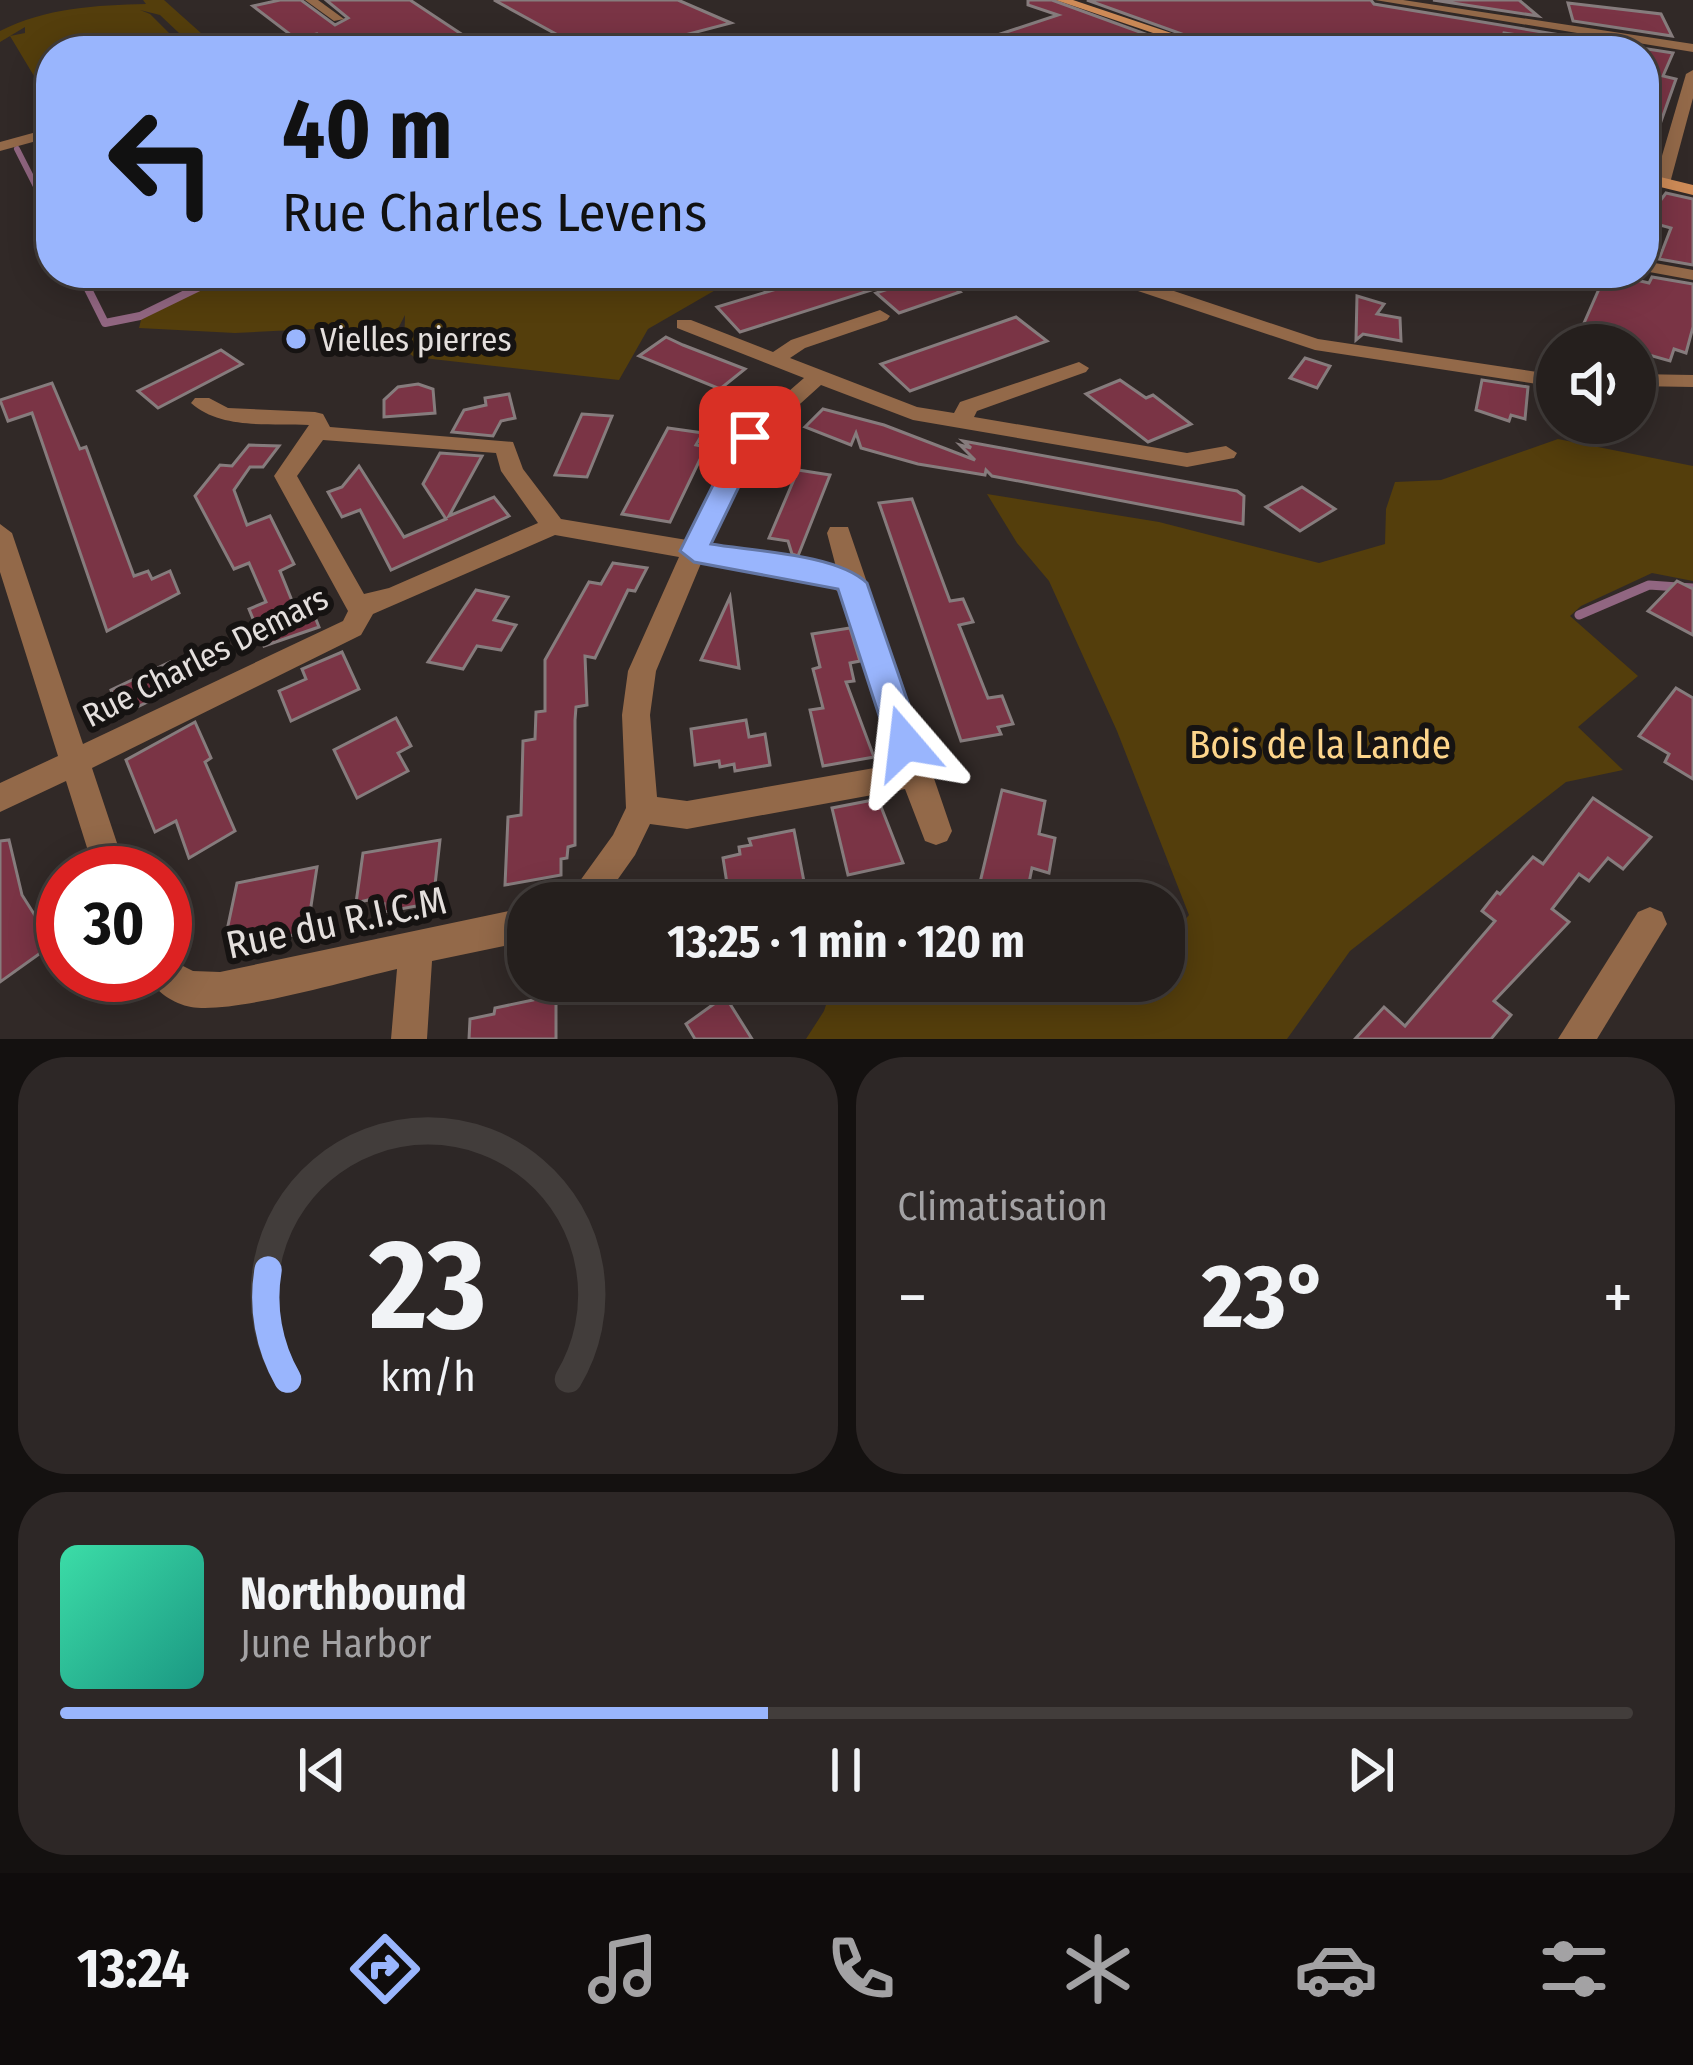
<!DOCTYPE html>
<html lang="fr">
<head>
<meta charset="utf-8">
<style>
	:root { --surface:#251f1d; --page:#2d2726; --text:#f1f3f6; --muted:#a3a2a4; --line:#423d3b; --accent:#99b5fd }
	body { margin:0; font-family:"Fira Sans Condensed",sans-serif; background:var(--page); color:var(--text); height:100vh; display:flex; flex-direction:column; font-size:45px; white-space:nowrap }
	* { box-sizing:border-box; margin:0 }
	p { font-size:39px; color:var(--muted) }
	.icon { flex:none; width:66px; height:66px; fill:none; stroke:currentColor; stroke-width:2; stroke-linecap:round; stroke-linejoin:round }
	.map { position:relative; height:1039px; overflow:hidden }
	.sheet { display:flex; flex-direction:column; gap:18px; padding:18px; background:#141110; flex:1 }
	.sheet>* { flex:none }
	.top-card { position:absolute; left:36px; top:36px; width:1623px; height:252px; border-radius:48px; box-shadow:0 6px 30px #0003,0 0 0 3px var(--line); background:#99b5fd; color:#111; overflow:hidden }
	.tools { position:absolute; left:1536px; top:324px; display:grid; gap:24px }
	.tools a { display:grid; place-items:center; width:120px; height:120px; border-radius:50%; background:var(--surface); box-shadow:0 6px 30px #0003,0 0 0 3px var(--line); font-size:60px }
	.speed { position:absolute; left:36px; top:846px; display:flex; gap:24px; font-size:60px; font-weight:700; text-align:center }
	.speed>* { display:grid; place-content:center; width:156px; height:156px; border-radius:50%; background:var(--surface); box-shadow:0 6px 30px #0003,0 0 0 3px var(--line); line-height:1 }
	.speed .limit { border:18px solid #d22; background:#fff; color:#111 }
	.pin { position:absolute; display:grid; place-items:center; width:102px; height:102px; color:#fff; margin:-51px; border-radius:24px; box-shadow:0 6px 18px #0006 }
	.me { position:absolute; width:132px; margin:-66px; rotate:343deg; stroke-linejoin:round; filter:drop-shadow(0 0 9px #0008) }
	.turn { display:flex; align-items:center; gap:42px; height:252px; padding:0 48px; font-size:54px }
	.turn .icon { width:156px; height:156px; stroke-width:2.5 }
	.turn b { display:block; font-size:84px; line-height:102px }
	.big { font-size:90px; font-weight:700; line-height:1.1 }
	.sheet .tile { flex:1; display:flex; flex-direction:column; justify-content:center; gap:18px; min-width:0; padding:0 42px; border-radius:48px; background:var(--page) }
	.sheet .dial { align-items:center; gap:0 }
	.dial svg { height:312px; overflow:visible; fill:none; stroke:var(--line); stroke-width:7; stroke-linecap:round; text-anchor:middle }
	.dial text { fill:var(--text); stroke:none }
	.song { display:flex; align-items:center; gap:36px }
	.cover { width:144px; height:144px; border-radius:18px; background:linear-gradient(135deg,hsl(160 70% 55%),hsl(170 70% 35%)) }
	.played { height:12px; border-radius:6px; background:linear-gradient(90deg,var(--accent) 45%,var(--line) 45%) }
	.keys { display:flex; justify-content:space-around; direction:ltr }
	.heat { display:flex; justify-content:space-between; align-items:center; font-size:66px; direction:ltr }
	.sheet .tiles { flex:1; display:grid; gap:18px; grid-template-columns:1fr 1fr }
	.tile:last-child { grid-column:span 2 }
	.trip { position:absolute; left:507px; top:882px; width:678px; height:120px; border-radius:48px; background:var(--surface); box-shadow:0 6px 30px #0003,0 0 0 3px var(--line); font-weight:700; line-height:120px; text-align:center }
	.dock { display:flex; height:192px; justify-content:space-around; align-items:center; background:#0f0c0c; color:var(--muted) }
	.dock .icon { width:84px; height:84px }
	.dock .current { color:var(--accent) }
	.dock b { font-size:54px; color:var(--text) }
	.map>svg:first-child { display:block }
	.green { fill:#543e0c }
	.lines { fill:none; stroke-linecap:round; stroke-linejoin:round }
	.stream-far2 { stroke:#916681; stroke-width:6 }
	.stream-far1 { stroke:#916681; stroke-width:8 }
	.stream { stroke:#916681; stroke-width:9 }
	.building { fill:#7a3445; stroke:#867c7d; stroke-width:3 }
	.street { fill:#936949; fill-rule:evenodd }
	.secondary { fill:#ce8b57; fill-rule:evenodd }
	.route { fill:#99b5fd; stroke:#6376a4; stroke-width:3 }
	.poi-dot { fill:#99b5fd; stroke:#161312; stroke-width:4.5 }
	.labels { text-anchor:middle; stroke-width:12; stroke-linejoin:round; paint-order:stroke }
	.poi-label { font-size:33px; fill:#e4dfdd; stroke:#161312; text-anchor:start }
	.street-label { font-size:33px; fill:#e4dfdd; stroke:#161312 }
	.near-park-label { font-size:39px; fill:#fdd58b; stroke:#161312 }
	.near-street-label { font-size:39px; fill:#e4dfdd; stroke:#161312 }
</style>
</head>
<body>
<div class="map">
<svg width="1693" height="1039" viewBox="0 0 1693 1039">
	<rect width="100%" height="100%" fill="#312927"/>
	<g class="green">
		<path d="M 143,0 L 164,0 L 221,51 L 198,51 L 160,15 L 140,10 L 150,14 L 187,51 L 51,51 L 51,96 L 46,96 L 10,36 L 25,33 L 25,27 L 0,42 L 0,31 C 45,8 97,5 146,4 Z"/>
		<polygon points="227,273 731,273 738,277 648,329 619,380 414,357 404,349 405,315 384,356 354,353 333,328 235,333 139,328 142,316"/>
		<polygon points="1558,439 1693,466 1693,581 1652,573 1581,606 1570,616 1638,676 1578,727 1623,770 1566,782 1350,951 1287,1039 806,1039 824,1011 834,981 1117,981 1127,987 1133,981 1164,981 1164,944 1189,915 1117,731 1049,581 1017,543 987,494 1159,522 1319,563 1385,544 1386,509 1395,482 1441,480"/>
	</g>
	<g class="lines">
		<g class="stream-far2">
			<polyline points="17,149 51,216"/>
			<polyline points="80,273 83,280"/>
			<polyline points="214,280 228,273"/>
		</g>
		<polyline class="stream-far1" points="82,277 105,323 140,316 220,277"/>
		<polyline class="stream" points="1579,615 1649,585 1693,588"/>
	</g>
	<g class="building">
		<polygon points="280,0 301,0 335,25 348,18 326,0 410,0 487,51 402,51 391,42 378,51 338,51 317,34 296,39 253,6"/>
		<polygon points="494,0 678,0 731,23 624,51 587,51"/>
		<polygon points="1028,0 1052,0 1192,51 962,51 961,47 1058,15 1028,5"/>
		<polygon points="1087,0 1371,0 1374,4 1560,35 1569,43 1504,33 1499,51 1417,47 1229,51"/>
		<polygon points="1433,0 1519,0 1538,16"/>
		<polygon points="1568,3 1661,14 1672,36 1573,21"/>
		<polygon points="1577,38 1673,53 1663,76 1676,79 1647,161 1644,51 1580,46"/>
		<polygon points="1666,193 1693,199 1693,265 1659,259 1671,228 1645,221"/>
		<polygon points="829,273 908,273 909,278 740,332 717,307"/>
		<polygon points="936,273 960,292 899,313 876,293"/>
		<polygon points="1606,273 1649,283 1652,277 1693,284 1693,327 1686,353 1674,349 1670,361 1635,351 1635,345 1607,345 1609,338 1581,330"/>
		<polygon points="1357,296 1384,304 1377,314 1400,318 1401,341 1363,334 1356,340"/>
		<polygon points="1016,317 1047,341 910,391 881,364"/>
		<polygon points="666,337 683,345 745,369 720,389 639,356"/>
		<polygon points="221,350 242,364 158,408 138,391"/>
		<polygon points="1305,358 1330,366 1317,388 1290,378"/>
		<polygon points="1120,380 1146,398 1153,395 1191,424 1148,442 1086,394"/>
		<polygon points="1482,380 1528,387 1525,419 1511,415 1509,421 1476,410"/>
		<polygon points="52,383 80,449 86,447 134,576 148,571 152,579 170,571 179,593 107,631 32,413 8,421 0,400"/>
		<polygon points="418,384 433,389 435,413 384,417 384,400 398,387"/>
		<polygon points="509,394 515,418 501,421 493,436 452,432 464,410 486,405 485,398"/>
		<polygon points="823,409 884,425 975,460 960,445 971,448 963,441 1237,491 1244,496 1243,524 992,476 986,470 985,475 918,464 861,448 856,433 851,445 805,427"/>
		<polygon points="582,414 612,416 587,477 555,475"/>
		<polygon points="668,428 703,433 696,445 706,447 670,522 622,514"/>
		<polygon points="249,445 279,446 263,467 250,467 234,490 247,525 270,516 294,564 280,571 299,618 313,612 319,627 264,646 249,609 266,602 249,563 234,569 195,496 220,465 232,466"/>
		<polygon points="440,453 482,456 449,516 494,497 509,516 391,570 360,510 342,517 328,492 342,487 359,466 404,537 446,519 423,484"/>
		<polygon points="798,470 830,475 798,556 792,554 788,541 769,538"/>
		<polygon points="1302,487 1335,509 1300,531 1266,507"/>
		<polygon points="912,499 950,601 963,599 973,622 959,625 988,698 1002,696 1013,724 998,727 1001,734 961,741 879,503"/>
		<polygon points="613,563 647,568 635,591 628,590 595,658 585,656 587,705 576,707 575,720 575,845 568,847 567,858 561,859 561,875 505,885 508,817 521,815 523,741 535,739 536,712 545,711 545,660 589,582 601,584"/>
		<polygon points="1677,581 1693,589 1693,635 1648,611"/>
		<polygon points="476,590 508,597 494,620 516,625 501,650 477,646 463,669 428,662"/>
		<polygon points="730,597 739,668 701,660"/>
		<polygon points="850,628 860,661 850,663 854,681 846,682 874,757 823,766 810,710 823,708 813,669 820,667 812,634"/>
		<polygon points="342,652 359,689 291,721 279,691 306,679 302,669"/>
		<polygon points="170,662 180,686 121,715 111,690"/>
		<polygon points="1676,688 1693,698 1693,779 1665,762 1669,754 1639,736"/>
		<polygon points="396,718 411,746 398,753 408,771 357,798 334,750"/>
		<polygon points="746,720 749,737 765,734 770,765 735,771 734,764 720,767 719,761 695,765 691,729"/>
		<polygon points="195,722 211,758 205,762 235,831 189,858 176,821 155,832 126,760"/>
		<polygon points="1002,790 1045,801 1039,834 1055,838 1049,873 1032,868 1025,903 978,891"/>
		<polygon points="1593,798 1651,837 1623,869 1608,858 1589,881 1579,874 1552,909 1569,922 1494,1001 1511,1015 1491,1039 1355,1039 1384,1007 1405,1026 1495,921 1482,911 1497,892 1500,894 1533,857 1543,864"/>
		<polygon points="878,799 903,863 848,875 832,808"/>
		<polygon points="794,830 806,892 730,903 723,858 740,854 739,847 751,845 749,839"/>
		<polygon points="9,840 22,895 53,944 0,982 0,841"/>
		<polygon points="440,840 433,903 384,912 384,904 372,906 372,899 356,903 363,853"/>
		<polygon points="317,867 307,932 256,943 258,935 243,937 245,931 226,935 237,883"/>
		<polygon points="556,986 556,1039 469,1039 470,1019 494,1014 495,1008 533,1000 533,991"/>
		<polygon points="725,996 752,1039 695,1039 686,1024"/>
	</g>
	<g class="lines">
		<g class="street">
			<polygon points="305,0 318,0 344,19 334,21"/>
			<polygon points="1375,0 1403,0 1693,44 1693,52"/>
			<polygon points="392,46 398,51 382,51 384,48"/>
			<polygon points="1693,70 1693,98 1670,183 1656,186 1654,183 1686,74"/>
			<polygon points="51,128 51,137 0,151 0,142"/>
			<polygon points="1644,261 1693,270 1693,280 1644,271"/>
			<polygon points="1116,273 1136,273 1144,281 1318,339 1557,375 1557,387 1315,350 1132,289"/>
			<path d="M 880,310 L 890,316 L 887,320 L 805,348 L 790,358 L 917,407 L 954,413 L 960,402 L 1079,362 L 1089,368 L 1086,372 L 977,411 L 974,417 L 1187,453 L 1226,446 L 1237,453 L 1234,458 L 1187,467 L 913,420 L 821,385 L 759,441 L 710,544 L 836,567 L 827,533 L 830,527 L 848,527 L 952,831 L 947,841 L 936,845 L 925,841 L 905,789 L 687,829 L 650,824 L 635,855 L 601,903 L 564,903 L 613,835 L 626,808 L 622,715 L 628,671 L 679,557 L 555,535 L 373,614 L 361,635 L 92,768 L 127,873 L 95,873 L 66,781 L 0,812 L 0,783 L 58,756 L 0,572 L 0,524 L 12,533 L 83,744 L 343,621 L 348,611 L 274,476 L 309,425 C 271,423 221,430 191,403 L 195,398 L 209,398 L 228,408 L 315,412 L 323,414 L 330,427 L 513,442 L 523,469 L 561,519 L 687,540 L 742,432 L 804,378 L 677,328 L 677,320 L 691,320 L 773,352 L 791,340 ZM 323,440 L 496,453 L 501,471 L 538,523 L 389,588 L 364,594 L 297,476 ZM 702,561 L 822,582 L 844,595 L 897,764 L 687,801 L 657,797 L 650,715 L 656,671 Z"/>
			<polygon points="1635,374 1693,375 1693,387 1635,386"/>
			<path d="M 528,907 L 528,941 L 432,961 L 427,1039 L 391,1039 L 397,969 C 349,980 235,1014 191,1007 C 174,1004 154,991 147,975 L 165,975 L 165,957 L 193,971 L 220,972 Z"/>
			<polygon points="1650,907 1662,912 1667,924 1597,1039 1558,1039 1638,912"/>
		</g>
		<g class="secondary">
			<polygon points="1056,0 1073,0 1225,51 1206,51"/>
			<polygon points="1644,173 1693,185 1693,195 1644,183"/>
		</g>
	</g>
	<path class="route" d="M 750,429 L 763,437 L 711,544 C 752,551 838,554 867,583 L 922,743 L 917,754 L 905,758 L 893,754 L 888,743 L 838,589 L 694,562 L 680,551 L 737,437 Z"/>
	<circle class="poi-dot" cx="296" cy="339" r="12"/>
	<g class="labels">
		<g class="poi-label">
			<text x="320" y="351">Vielles pierres</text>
		</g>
		<g class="street-label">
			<text transform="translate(205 656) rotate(-27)" y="12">Rue Charles Demars</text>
		</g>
		<g class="near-park-label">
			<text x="1320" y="758">Bois de la Lande</text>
		</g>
		<g class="near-street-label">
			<text transform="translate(336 922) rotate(-12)" y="14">Rue du R.I.C.M</text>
		</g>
	</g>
</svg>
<div class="tools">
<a><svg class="icon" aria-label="sound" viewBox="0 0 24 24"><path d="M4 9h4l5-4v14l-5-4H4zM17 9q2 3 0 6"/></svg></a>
</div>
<div class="speed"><div class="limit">30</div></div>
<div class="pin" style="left:750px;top:437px;background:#d93025"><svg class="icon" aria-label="arrive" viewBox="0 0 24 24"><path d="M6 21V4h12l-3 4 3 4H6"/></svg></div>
<svg class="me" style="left:905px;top:743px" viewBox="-20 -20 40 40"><path d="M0-17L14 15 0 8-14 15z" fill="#99b5fd" stroke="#fff" stroke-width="4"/></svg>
<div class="trip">13:25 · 1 min · 120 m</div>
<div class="top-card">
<div class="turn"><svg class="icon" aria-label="left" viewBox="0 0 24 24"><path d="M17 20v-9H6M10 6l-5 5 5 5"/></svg><div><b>40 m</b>Rue Charles Levens</div></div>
</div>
</div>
<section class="sheet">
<div class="tiles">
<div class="tile dial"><svg viewBox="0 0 100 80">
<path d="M14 69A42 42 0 1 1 86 69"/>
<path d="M14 69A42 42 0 0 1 9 41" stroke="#99b5fd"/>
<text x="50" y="56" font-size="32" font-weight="700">23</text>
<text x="50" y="72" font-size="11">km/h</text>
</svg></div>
<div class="tile"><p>Climatisation</p>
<div class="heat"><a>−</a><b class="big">23°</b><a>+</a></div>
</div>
<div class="tile">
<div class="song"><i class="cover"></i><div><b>Northbound</b><p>June Harbor</p></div></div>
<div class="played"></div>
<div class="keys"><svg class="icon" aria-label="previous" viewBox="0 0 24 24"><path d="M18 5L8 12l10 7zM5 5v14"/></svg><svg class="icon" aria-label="pause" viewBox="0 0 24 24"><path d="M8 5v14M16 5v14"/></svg><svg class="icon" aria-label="next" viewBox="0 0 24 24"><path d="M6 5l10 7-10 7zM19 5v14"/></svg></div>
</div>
</div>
</section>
<nav class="dock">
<b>13:24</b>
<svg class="icon current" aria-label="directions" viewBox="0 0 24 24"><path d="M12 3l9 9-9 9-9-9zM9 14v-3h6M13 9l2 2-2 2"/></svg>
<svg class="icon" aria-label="music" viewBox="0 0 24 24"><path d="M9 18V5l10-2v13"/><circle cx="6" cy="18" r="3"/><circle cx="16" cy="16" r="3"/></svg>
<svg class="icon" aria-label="phone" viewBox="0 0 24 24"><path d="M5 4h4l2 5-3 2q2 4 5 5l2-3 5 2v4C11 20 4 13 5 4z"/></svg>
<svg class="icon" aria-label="climate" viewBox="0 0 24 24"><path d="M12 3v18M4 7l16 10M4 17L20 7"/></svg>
<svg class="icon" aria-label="car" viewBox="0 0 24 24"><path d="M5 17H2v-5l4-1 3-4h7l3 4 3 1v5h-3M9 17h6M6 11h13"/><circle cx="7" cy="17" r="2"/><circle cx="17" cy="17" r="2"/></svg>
<svg class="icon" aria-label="filters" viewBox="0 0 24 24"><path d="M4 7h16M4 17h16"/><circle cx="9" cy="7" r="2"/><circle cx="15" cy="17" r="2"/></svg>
</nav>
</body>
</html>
